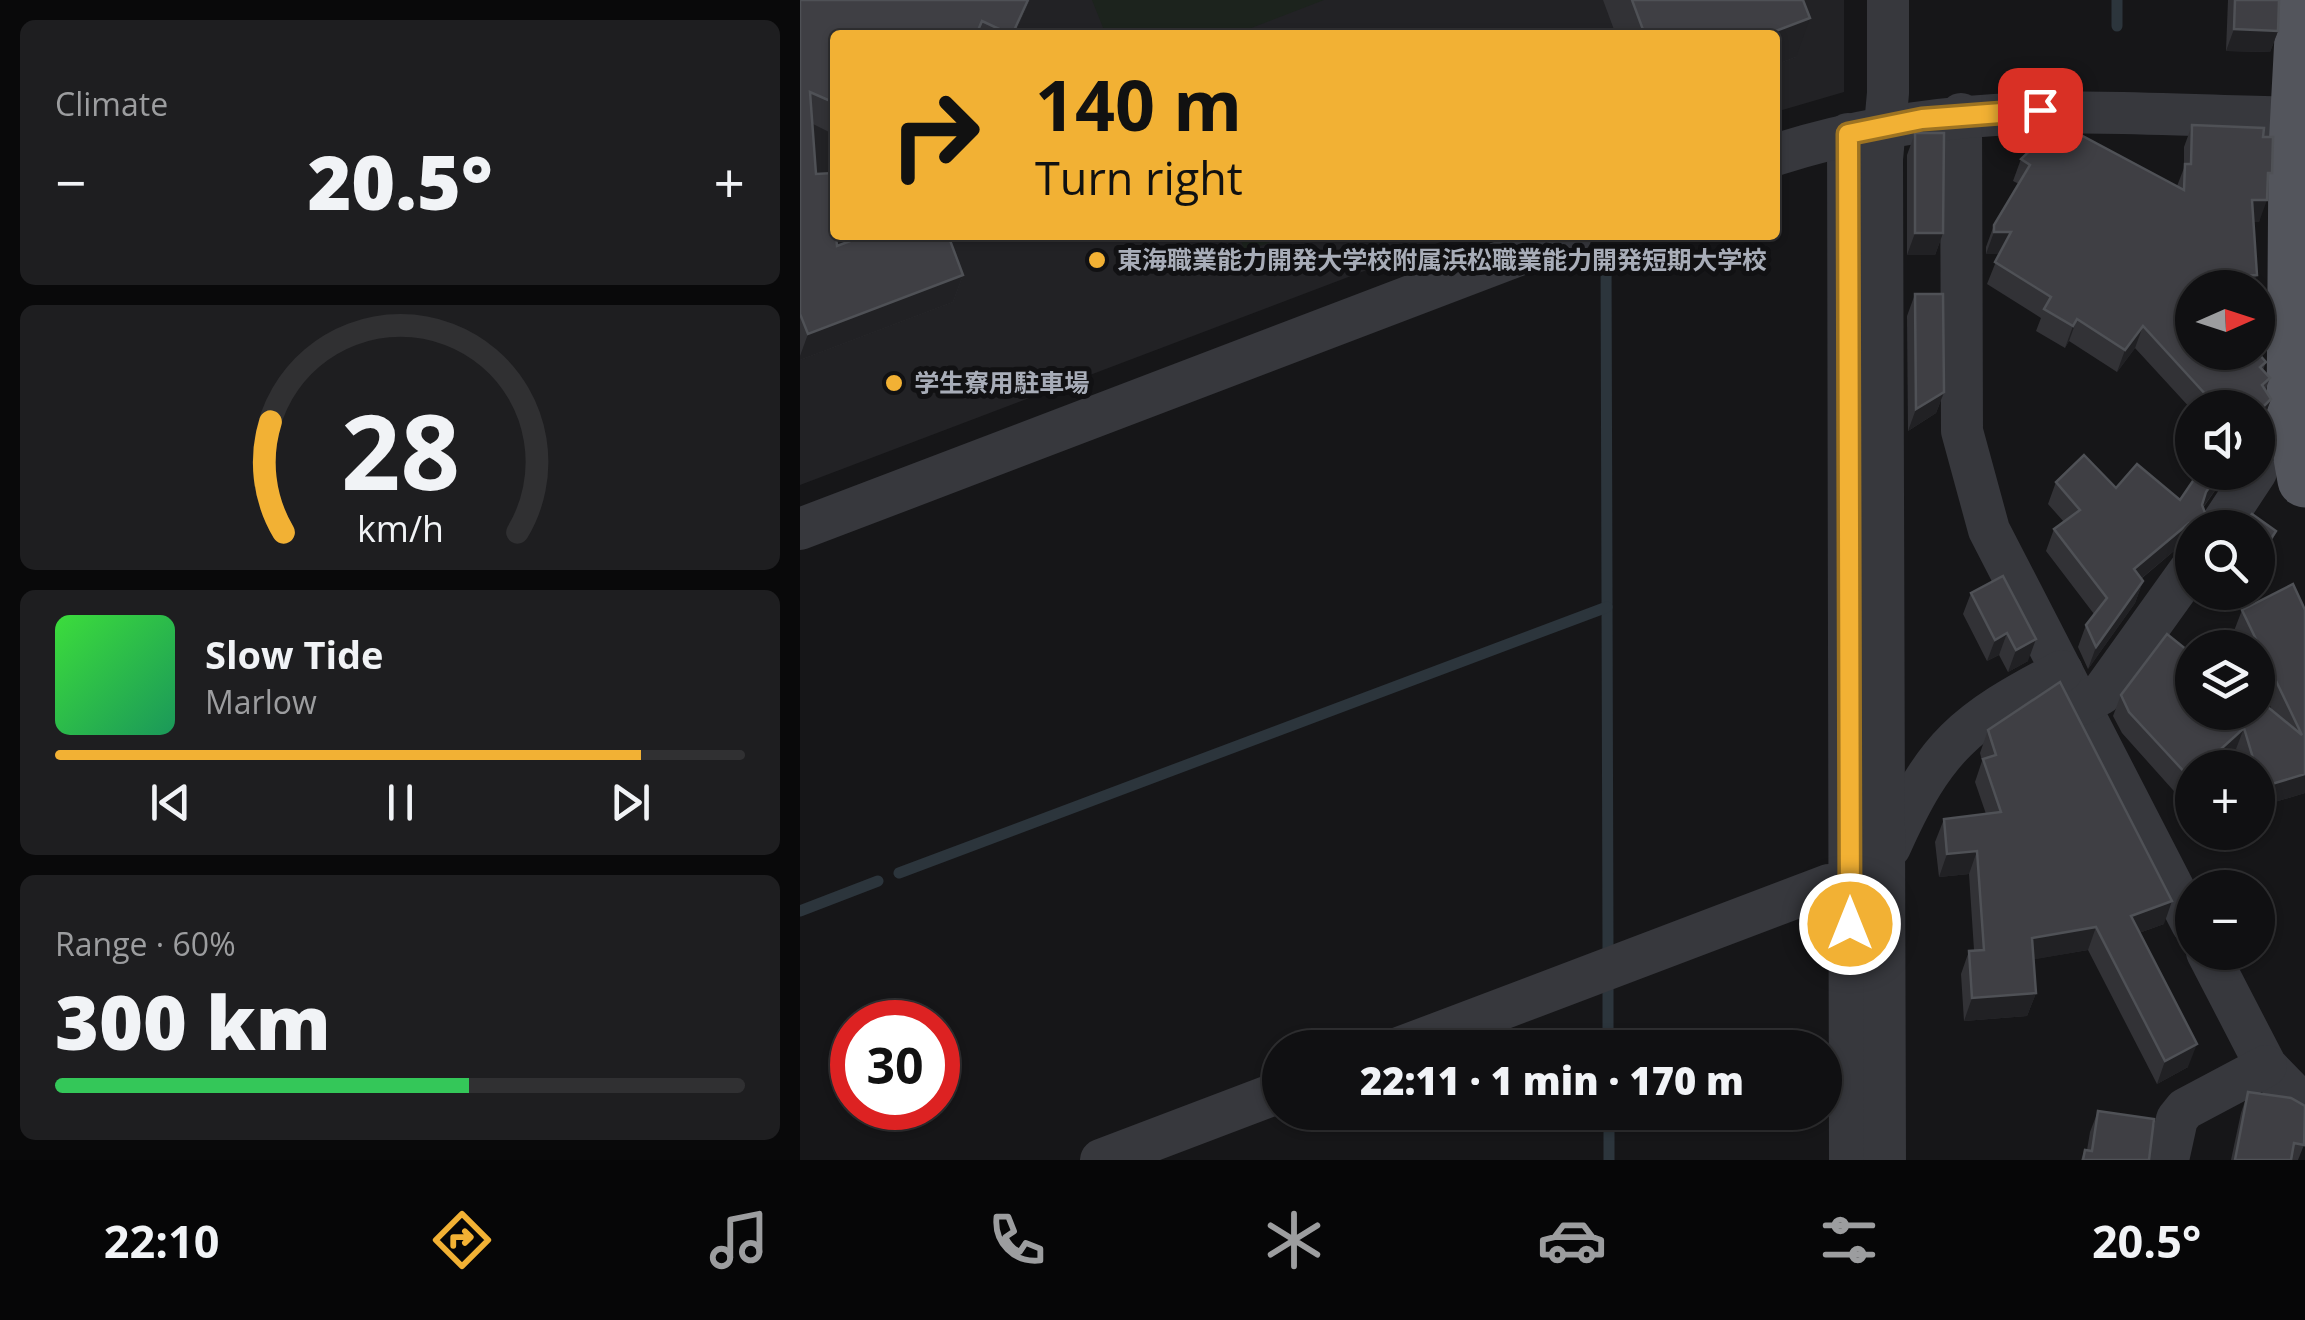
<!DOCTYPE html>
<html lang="en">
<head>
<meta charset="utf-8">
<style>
	:root { --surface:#101012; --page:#1e1e20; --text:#f1f3f6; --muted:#9c9d9f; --line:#303032; --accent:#f2b134 }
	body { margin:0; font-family:"Open Sans","Noto Sans JP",sans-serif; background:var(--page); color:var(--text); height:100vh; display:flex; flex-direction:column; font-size:38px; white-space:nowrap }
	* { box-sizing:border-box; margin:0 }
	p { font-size:32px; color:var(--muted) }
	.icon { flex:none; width:55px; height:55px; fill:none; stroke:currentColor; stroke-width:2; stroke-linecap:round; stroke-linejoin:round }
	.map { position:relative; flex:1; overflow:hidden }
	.panel { display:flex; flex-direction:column; gap:20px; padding:20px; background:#09090a; width:800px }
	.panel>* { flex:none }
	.guide { position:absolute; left:30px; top:30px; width:950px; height:210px; border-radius:10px; box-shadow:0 2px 8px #0004,0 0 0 2px var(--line); background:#f2b134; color:#111; overflow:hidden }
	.needle { width:65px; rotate:87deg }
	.controls { position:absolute; left:1375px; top:270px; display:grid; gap:20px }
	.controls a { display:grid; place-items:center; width:100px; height:100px; border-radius:50%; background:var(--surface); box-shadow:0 2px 8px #0004,0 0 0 2px var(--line); font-size:50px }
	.speed { position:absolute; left:30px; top:1000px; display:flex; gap:20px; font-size:50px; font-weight:700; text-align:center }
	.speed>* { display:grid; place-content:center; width:130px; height:130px; border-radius:50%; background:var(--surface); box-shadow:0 2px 8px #0004,0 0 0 2px var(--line); line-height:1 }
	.speed .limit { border:15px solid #d22; background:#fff; color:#111 }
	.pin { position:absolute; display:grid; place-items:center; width:85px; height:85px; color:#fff; margin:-42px; border-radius:20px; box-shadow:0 5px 15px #0006 }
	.me { position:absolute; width:110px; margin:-55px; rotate:0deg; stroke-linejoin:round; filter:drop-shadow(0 0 8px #0008) }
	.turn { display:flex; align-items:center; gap:35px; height:210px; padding:0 40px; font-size:45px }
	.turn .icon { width:130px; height:130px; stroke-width:2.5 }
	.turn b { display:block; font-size:70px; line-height:85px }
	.big { font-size:75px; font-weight:800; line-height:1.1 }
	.panel .widget { flex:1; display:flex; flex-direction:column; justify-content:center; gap:15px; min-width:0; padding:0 35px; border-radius:15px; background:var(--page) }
	.panel .dial { align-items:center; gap:0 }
	.dial svg { height:260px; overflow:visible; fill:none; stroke:var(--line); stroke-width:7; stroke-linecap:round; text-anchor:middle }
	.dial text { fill:var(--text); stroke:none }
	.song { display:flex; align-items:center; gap:30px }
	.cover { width:120px; height:120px; border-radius:15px; background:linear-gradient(135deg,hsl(120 70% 55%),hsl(150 70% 35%)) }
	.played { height:10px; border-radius:5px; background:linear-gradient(90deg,var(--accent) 85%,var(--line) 85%) }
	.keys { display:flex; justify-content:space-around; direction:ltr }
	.heat { display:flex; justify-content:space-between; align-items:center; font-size:55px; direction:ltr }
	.charge { height:15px; border-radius:8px; background:linear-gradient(90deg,#34c759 60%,var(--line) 0) }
	.trip { position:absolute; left:462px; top:1030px; width:580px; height:100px; border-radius:50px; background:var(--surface); box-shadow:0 2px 8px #0004,0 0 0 2px var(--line); font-weight:800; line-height:100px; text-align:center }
	.menu { display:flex; height:160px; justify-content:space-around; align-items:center; background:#060607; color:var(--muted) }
	.menu .icon { width:70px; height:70px }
	.menu .current { color:var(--accent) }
	.menu b { font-size:45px; color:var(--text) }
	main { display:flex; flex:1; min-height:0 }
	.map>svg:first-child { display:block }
	.built { fill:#222225 }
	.green { fill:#1c231d }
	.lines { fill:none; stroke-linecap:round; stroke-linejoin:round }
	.stream { stroke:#2c353c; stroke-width:11 }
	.minor { stroke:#37383d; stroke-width:42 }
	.major { stroke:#53555c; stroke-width:55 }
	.wall { fill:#323236 }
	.shaded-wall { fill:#212124 }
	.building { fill:#3f3f44; stroke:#4f5156; stroke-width:2.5 }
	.route-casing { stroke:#9d7322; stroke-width:25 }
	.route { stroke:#f2b134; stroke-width:18 }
	.poi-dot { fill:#f2b134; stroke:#111113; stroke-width:4 }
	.labels { text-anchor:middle; stroke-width:10; stroke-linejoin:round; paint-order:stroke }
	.poi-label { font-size:25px; font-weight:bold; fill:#a8adb8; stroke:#111113; text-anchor:start }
</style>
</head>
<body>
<main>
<section class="panel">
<div class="widget"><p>Climate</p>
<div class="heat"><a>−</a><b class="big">20.5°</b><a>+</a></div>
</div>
<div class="widget dial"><svg viewBox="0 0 100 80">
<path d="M14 69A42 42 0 1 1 86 69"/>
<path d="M14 69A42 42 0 0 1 10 35" stroke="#f2b134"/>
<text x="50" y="56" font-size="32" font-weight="700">28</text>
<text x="50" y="72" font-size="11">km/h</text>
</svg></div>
<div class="widget">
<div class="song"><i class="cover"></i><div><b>Slow Tide</b><p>Marlow</p></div></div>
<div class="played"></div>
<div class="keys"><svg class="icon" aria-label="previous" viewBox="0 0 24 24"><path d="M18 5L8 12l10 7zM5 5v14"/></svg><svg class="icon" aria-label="pause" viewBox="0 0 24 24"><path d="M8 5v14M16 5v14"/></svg><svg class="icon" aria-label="next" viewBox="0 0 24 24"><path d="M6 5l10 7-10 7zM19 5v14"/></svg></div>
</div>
<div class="widget"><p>Range · 60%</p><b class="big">300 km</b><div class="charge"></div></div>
</section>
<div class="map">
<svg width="1505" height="1160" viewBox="0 0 1505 1160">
	<rect width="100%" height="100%" fill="#161618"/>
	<polygon class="built" points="0,0 1044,0 1044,92 975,112 975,35 35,35 35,235 659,235 0,485"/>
	<g class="green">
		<polygon points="292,0 524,0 433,35 306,35"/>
		<polygon points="439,235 489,235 445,252"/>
	</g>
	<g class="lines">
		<g class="stream">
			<polyline points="1317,0 1317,26"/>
			<polyline points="806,252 808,950"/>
			<polyline points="99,873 807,607"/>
			<polyline points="0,911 78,881"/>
			<polyline points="808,987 808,1048"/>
			<polyline points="809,1112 809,1160"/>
		</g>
		<g class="minor">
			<polyline points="1161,114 1162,431 1189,530 1392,924"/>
			<polyline points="1048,134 1050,1160"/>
			<path d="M 975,155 C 1155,97 1312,114 1497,118"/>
			<polyline points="1419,528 1456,472"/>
			<polyline points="0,529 771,235"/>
			<polyline points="1279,705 1301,694 1392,567"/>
			<path d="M 1090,847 C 1135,746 1164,722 1262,671"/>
			<polyline points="1407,952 1466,1066 1505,1106"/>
			<polyline points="599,1048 1029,885 1049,885"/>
			<polyline points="301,1160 480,1092"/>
			<polyline points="1085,1160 1082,159 1088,93 1088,0"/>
			<polyline points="1368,1160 1377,1119 1385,1109 1466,1066"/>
		</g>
		<polyline class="major" points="1504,0 1496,149 1494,418 1505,480"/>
	</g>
	<g class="wall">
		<polygon points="0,0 230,0 214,35 35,35 35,135 13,124 16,174 37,246 163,275 153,302 0,360"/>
		<polygon points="803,0 1003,0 996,57 975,65 975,35 816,35"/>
		<polygon points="1428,0 1479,0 1478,31 1470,52 1426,51"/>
		<polygon points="1392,125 1467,187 1459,222 1454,222 1392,288 1466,362 1463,370 1470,378 1465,391 1471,399 1463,421 1458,408 1392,408 1392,410 1335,348 1317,372 1269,341 1265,348 1236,331 1241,318 1187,284 1199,254 1186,254 1186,247 1194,225 1219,184 1213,181 1221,159 1377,186 1384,168 1384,147"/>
		<polygon points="1115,133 1143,233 1135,255 1107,255 1107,155"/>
		<polygon points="1115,294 1144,392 1136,413 1108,431 1107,316"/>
		<polygon points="1399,472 1428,472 1403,508 1409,523 1407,528 1392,528 1392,545 1381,545 1341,579 1343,581 1335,603 1288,669 1278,647 1286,625 1294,614 1246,551 1254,529 1264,522 1248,504 1256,482 1316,488 1380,500"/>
		<polygon points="1203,576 1228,661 1208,672 1199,655 1187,661 1163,614 1171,593"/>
		<polygon points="1493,584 1505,793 1458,807 1458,768 1442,768 1436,749 1381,799 1322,733 1313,716 1321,695 1392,654 1473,712 1458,680 1458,648 1442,648 1434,631 1442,610"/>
		<polygon points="1415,592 1442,592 1433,605"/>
		<polygon points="1188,730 1364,924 1339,933 1388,1067 1357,1084 1288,950 1234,959 1236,993 1227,1016 1164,1021 1161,974 1169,951 1174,950 1169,874 1139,877 1135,842 1144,819 1186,814 1175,782 1182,761 1180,753"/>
		<polygon points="1448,1092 1504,1145 1498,1160 1431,1160 1441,1113"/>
		<polygon points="1298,1111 1349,1160 1281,1160 1285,1150 1287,1150 1290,1132"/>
	</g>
	<g class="shaded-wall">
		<polygon points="228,0 230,0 214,35 212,35"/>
		<polygon points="1010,18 996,57 975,65 975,35 965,35"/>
		<polygon points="1434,29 1478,31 1470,52 1426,51"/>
		<polygon points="1452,200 1467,200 1459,222 1444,222"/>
		<polygon points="1194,232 1211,232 1203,254 1186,254"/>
		<polygon points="1115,233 1143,233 1135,255 1107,255"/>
		<polygon points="163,275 153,302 0,360 0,356 8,334"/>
		<polygon points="1457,275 1453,288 1397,288 1400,279"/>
		<polygon points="1277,319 1269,341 1265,348 1273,326"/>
		<polygon points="1343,326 1335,348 1317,372 1325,350"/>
		<polygon points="1144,392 1136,413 1108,431 1116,409"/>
		<polygon points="1471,399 1463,421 1458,427 1458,412"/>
		<polygon points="1420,472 1428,472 1398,514 1406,492"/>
		<polygon points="1389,523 1409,523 1407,528 1392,528 1392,545 1381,545 1326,591 1334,569"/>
		<polygon points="1476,531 1468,553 1458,569 1458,559"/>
		<polygon points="1343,581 1335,603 1288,669 1296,647"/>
		<polygon points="1207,633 1199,655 1187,661 1195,640"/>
		<polygon points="1236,639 1228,661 1208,672 1216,650"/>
		<polygon points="1444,728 1436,749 1416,768 1400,768"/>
		<polygon points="1392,774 1392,789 1381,799 1389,777"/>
		<polygon points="1505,774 1505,793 1458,807 1458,798 1462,787"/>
		<polygon points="1177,851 1169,874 1139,877 1147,854"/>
		<polygon points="1372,901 1364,924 1322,939 1331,916"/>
		<polygon points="1296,927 1288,950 1224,961 1232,938"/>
		<polygon points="1236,993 1227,1016 1164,1021 1172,998"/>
		<polygon points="1397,1044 1388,1067 1357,1084 1365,1061"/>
	</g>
	<g class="building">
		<polygon points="0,0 228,0 212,35 182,21 176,35 35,35 35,103 10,92 16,174 33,173 35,235 36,235 37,246 66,235 148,235 163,275 8,334 0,314"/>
		<polygon points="832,0 1003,0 1010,18 965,35 845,35"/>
		<polygon points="1435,0 1479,0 1478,31 1434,29"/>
		<polygon points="1392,125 1464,128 1463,137 1473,137 1472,173 1468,173 1467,200 1452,200 1457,275 1400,279 1408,288 1392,288 1392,352 1457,352 1466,362 1460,367 1470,378 1462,385 1471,399 1458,412 1458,408 1418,408 1343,326 1325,350 1277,319 1273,326 1244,309 1251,297 1195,262 1211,232 1194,232 1194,225 1230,165 1221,159 1254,127 1275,132 1384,190 1385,164 1391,164"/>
		<polygon points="1115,133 1144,133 1143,233 1115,233"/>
		<polygon points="1115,294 1143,294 1144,392 1116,409"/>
		<polygon points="1284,455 1316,488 1337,464 1380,500 1399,472 1420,472 1406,492 1402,505 1409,523 1389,523 1334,569 1343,581 1296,647 1286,625 1307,598 1254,529 1280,510 1256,482"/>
		<polygon points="1452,514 1476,531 1458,559 1458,528 1439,528"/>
		<polygon points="1203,576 1236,639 1216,650 1207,633 1195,640 1171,593"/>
		<polygon points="1493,584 1505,610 1505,774 1462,787 1458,768 1456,768 1444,728 1400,768 1392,768 1392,774 1389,777 1329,712 1321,695 1367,634 1392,654 1392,712 1458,712 1458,699 1502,735 1442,610"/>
		<polygon points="1260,682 1372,901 1331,916 1397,1044 1365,1061 1296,927 1232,938 1236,993 1172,998 1169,951 1184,950 1177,851 1147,854 1144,819 1201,812 1183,759 1196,755 1188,730"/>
		<polygon points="1438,882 1440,888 1427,888"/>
		<polygon points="1448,1092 1491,1098 1505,1106 1504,1145 1494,1143 1491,1160 1435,1160"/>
		<polygon points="1298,1111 1354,1119 1349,1160 1283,1160 1285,1150 1292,1151"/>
	</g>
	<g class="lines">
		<defs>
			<polyline id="route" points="1050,924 1048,134 1122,119 1240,110"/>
		</defs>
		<use href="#route" class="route-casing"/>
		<use href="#route" class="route"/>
	</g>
	<g class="poi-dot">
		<circle cx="297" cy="260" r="10"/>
		<circle cx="94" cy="383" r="10"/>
	</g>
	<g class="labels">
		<g class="poi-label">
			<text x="317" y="269">東海職業能力開発大学校附属浜松職業能力開発短期大学校</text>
			<text x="114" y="392">学生寮用駐車場</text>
		</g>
	</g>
</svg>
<div class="controls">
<a><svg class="needle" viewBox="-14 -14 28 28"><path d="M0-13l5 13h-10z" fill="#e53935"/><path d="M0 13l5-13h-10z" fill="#9c9d9f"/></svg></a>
<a><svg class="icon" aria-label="sound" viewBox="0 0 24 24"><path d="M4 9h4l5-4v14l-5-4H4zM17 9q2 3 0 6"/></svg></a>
<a><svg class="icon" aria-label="search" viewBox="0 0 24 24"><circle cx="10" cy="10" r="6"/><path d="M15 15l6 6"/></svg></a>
<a><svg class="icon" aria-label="layers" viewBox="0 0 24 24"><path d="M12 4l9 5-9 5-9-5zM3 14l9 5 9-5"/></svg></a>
<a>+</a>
<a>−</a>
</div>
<div class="speed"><div class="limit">30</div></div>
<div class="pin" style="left:1240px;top:110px;background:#d93025"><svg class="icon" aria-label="arrive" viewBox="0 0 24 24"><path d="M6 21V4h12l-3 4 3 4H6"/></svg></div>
<svg class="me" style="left:1050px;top:924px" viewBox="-20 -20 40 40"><circle r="17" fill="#f2b134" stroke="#fff" stroke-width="3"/><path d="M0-11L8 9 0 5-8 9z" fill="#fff"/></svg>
<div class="trip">22:11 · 1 min · 170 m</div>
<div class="guide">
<div class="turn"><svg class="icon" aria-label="right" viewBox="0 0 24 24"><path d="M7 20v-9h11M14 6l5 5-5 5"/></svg><div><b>140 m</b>Turn right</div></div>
</div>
</div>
</main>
<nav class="menu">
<b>22:10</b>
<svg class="icon current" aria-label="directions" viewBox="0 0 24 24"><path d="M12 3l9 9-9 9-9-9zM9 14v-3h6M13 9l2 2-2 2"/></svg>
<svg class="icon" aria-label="music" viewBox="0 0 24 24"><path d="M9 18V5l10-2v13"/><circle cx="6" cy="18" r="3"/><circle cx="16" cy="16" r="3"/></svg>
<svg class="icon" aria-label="phone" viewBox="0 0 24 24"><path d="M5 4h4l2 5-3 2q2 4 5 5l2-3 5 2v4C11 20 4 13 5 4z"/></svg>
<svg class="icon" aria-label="climate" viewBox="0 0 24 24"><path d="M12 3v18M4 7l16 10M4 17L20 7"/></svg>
<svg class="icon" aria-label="car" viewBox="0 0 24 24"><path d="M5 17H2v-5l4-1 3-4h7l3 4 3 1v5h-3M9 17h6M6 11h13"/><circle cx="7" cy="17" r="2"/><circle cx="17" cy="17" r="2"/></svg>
<svg class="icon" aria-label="filters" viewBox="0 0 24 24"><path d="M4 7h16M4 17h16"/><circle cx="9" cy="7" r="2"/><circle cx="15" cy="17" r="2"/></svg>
<b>20.5°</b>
</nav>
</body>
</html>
